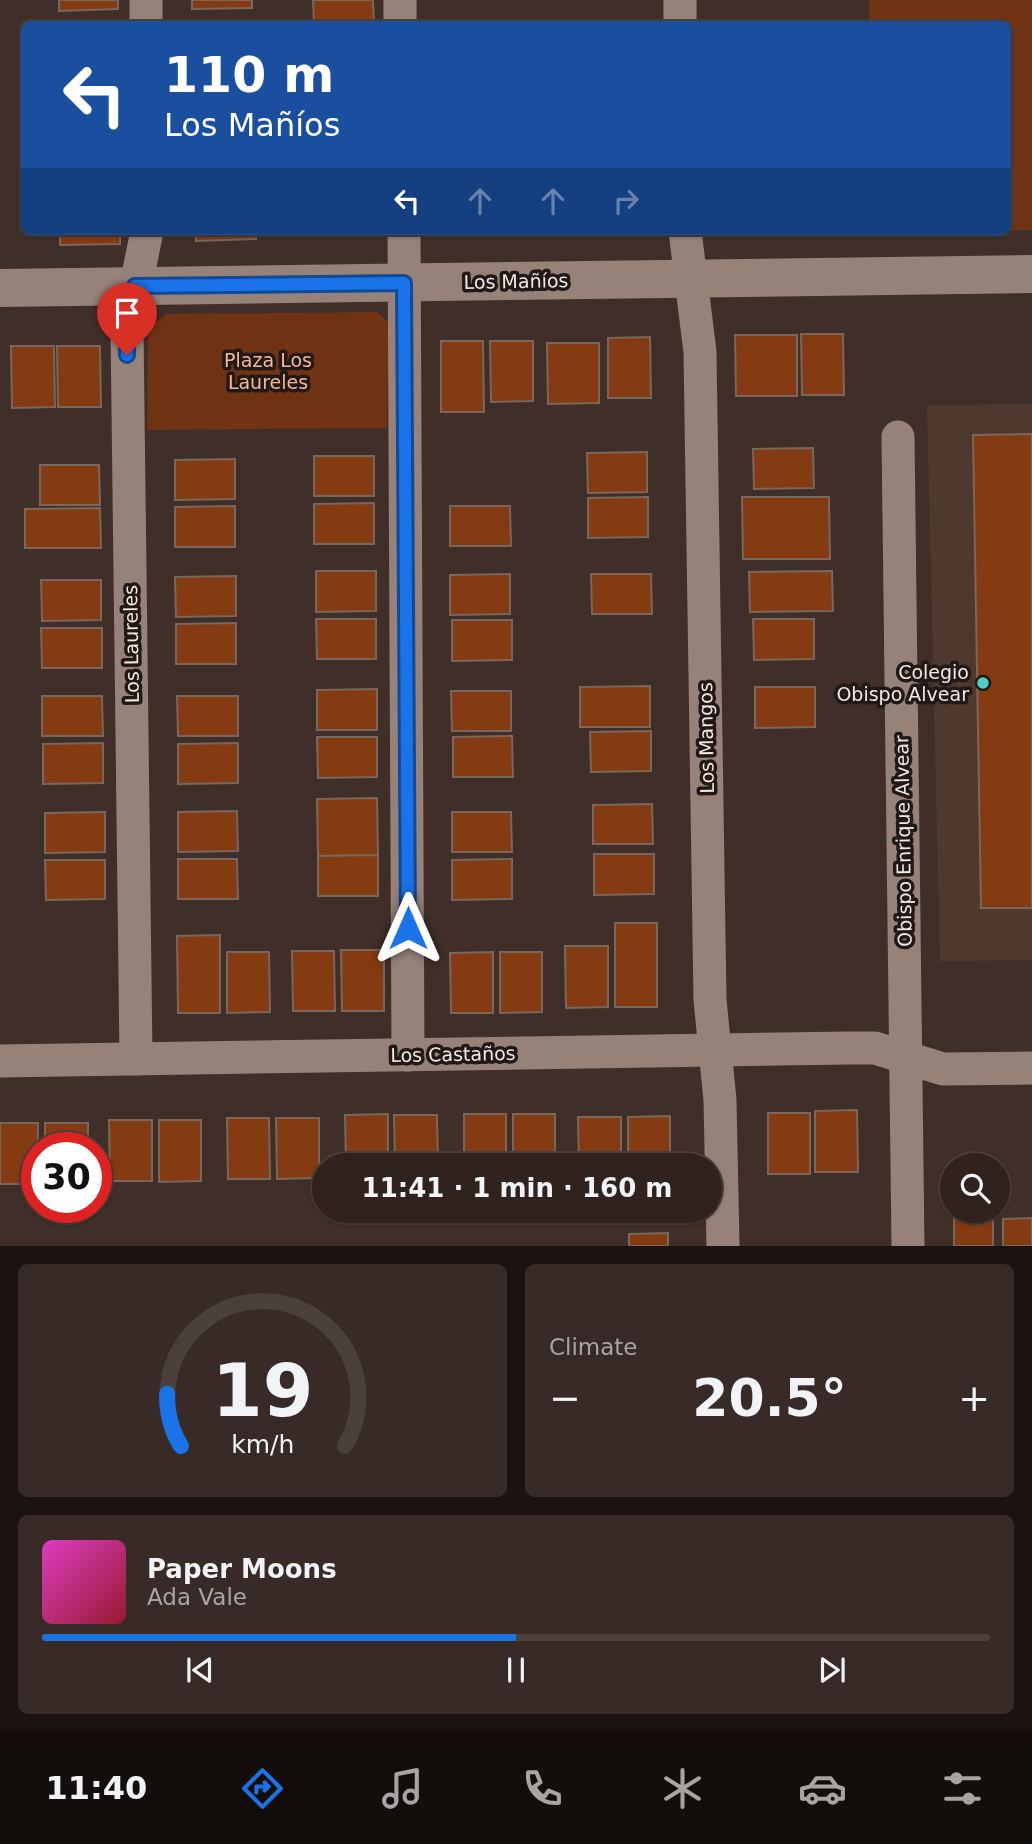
<!DOCTYPE html>
<html lang="en">
<head>
<meta charset="utf-8">
<style>
	:root { --surface:#30231e; --page:#382b27; --text:#f1f3f6; --muted:#a8a4a4; --line:#4b403c; --accent:#1a73e8 }
	body { margin:0; font-family:"DejaVu Sans",sans-serif; background:var(--page); color:var(--text); height:100vh; display:flex; flex-direction:column; font-size:26px; white-space:nowrap }
	* { box-sizing:border-box; margin:0 }
	p { font-size:23px; color:var(--muted) }
	.icon { flex:none; width:38px; height:38px; fill:none; stroke:currentColor; stroke-width:2; stroke-linecap:round; stroke-linejoin:round }
	.map { position:relative; height:1246px; overflow:hidden }
	.panel { display:flex; flex-direction:column; gap:18px; padding:18px; background:#1a1310; flex:1 }
	.panel>* { flex:none }
	.top-card { position:absolute; left:21px; top:21px; width:990px; height:214px; border-radius:10px; box-shadow:0 2px 5px #0004,0 0 0 2px var(--line); background:#1a4fa0; color:#fff; overflow:hidden }
	.fabs { position:absolute; left:940px; top:1153px; display:grid; gap:14px }
	.fabs a { display:grid; place-items:center; width:70px; height:70px; border-radius:50%; background:var(--surface); box-shadow:0 2px 5px #0004,0 0 0 2px var(--line); font-size:35px }
	.speed { position:absolute; left:21px; top:1132px; display:flex; gap:14px; font-size:35px; font-weight:700; text-align:center }
	.speed>* { display:grid; place-content:center; width:91px; height:91px; border-radius:50%; background:var(--surface); box-shadow:0 2px 5px #0004,0 0 0 2px var(--line); line-height:1 }
	.speed .limit { border:10px solid #d22; background:#fff; color:#111 }
	.pin { position:absolute; display:grid; place-items:center; width:60px; height:60px; color:#fff; margin:-72px -30px; border-radius:50% 50% 50% 0; rotate:-45deg; box-shadow:0 0 7px #0007 }
	.pin .icon { rotate:45deg }
	.me { position:absolute; width:77px; margin:-38px; rotate:0deg; stroke-linejoin:round; filter:drop-shadow(0 0 5px #0008) }
	.turn { display:flex; align-items:center; gap:24px; height:147px; padding:0 28px; font-size:32px }
	.turn .icon { width:91px; height:91px; stroke-width:2.5 }
	.turn b { display:block; font-size:49px; line-height:60px }
	.lanes { display:flex; align-items:center; height:66px; padding:0 28px; background:#0003; justify-content:center; gap:35px; direction:ltr }
	.lanes .off { opacity:.35 }
	.big { font-size:52px; font-weight:600; line-height:1.1 }
	.panel .widget { flex:1; display:flex; flex-direction:column; justify-content:center; gap:10px; min-width:0; padding:0 24px; border-radius:10px; background:var(--page) }
	.panel .dial { align-items:center; gap:0 }
	.dial svg { height:182px; overflow:visible; fill:none; stroke:var(--line); stroke-width:7; stroke-linecap:round; text-anchor:middle }
	.dial text { fill:var(--text); stroke:none }
	.song { display:flex; align-items:center; gap:21px }
	.cover { width:84px; height:84px; border-radius:10px; background:linear-gradient(135deg,hsl(310 70% 55%),hsl(350 70% 35%)) }
	.played { height:7px; border-radius:4px; background:linear-gradient(90deg,var(--accent) 50%,var(--line) 50%) }
	.keys { display:flex; justify-content:space-around; direction:ltr }
	.heat { display:flex; justify-content:space-between; align-items:center; font-size:38px; direction:ltr }
	.panel .tiles { flex:1; display:grid; gap:18px; grid-template-columns:1fr 1fr }
	.widget:last-child { grid-column:span 2 }
	.trip { position:absolute; left:312px; top:1153px; width:410px; height:70px; border-radius:35px; background:var(--surface); box-shadow:0 2px 5px #0004,0 0 0 2px var(--line); font-weight:600; line-height:70px; text-align:center }
	.menu { display:flex; height:112px; justify-content:space-around; align-items:center; background:#130e0c; color:var(--muted) }
	.menu .icon { width:49px; height:49px }
	.menu .current { color:var(--accent) }
	.menu b { font-size:32px; color:var(--text) }
	.map>svg:first-child { display:block }
	.built { fill:#4f392f }
	.green { fill:#703313 }
	.building { fill:#853b12; stroke:#79665d; stroke-width:2 }
	.lines { fill:none; stroke-linecap:round; stroke-linejoin:round }
	.minor { stroke:#968279; stroke-width:33 }
	.tertiary { stroke:#968279; stroke-width:38 }
	.route-casing { stroke:#114b97; stroke-width:18 }
	.route { stroke:#1a73e8; stroke-width:12 }
	.poi-dot { fill:#53cdca; stroke:#211916; stroke-width:2.5 }
	.labels { text-anchor:middle; stroke-width:7; stroke-linejoin:round; paint-order:stroke }
	.street-label { font-size:19px; fill:#f3e8e3; stroke:#211916 }
	.park-label { font-size:19px; fill:#f7b698; stroke:#211916 }
	.poi-label { font-size:19px; fill:#f3e8e3; stroke:#211916; text-anchor:end }
</style>
</head>
<body>
<div class="map">
<svg width="1032" height="1246" viewBox="0 0 1032 1246">
	<rect width="100%" height="100%" fill="#402f28"/>
	<polygon class="built" points="1032,404 1032,960 940,961 927,405"/>
	<g class="green">
		<polygon points="869,0 1032,0 1032,230 1008,231 1008,24 869,24"/>
		<polygon points="377,312 389,323 387,428 147,430 148,328 167,314"/>
	</g>
	<g class="building">
		<polygon points="59,0 118,0 118,9 59,11"/>
		<polygon points="192,0 252,0 252,8 192,9"/>
		<polygon points="313,0 373,0 374,24 314,24"/>
		<polygon points="60,231 120,231 120,244 60,245"/>
		<polygon points="196,231 255,231 256,239 196,241"/>
		<polygon points="801,334 843,334 844,395 802,395"/>
		<polygon points="735,335 797,335 797,396 736,396"/>
		<polygon points="650,337 651,398 608,398 608,338"/>
		<polygon points="441,341 483,341 484,412 441,412"/>
		<polygon points="490,341 533,341 533,401 491,402"/>
		<polygon points="547,343 599,343 599,403 548,404"/>
		<polygon points="11,346 54,346 55,407 12,408"/>
		<polygon points="57,346 100,346 101,407 58,407"/>
		<polygon points="1032,434 1032,908 981,908 973,435"/>
		<polygon points="813,448 814,488 754,489 753,449"/>
		<polygon points="647,452 647,492 588,493 587,453"/>
		<rect x="314" y="456" width="60" height="40"/>
		<polygon points="235,459 235,499 175,500 175,460"/>
		<polygon points="40,465 99,465 100,505 40,505"/>
		<polygon points="648,497 648,537 588,538 588,498"/>
		<polygon points="742,497 829,497 830,559 743,559"/>
		<polygon points="374,503 374,544 314,544 314,504"/>
		<polygon points="235,506 235,547 175,547 175,507"/>
		<polygon points="450,506 510,506 511,546 450,546"/>
		<polygon points="100,508 101,548 25,548 25,509"/>
		<polygon points="316,571 376,571 376,611 316,612"/>
		<polygon points="832,571 833,611 750,612 749,572"/>
		<polygon points="510,574 510,614 450,615 450,575"/>
		<polygon points="591,574 651,574 652,614 592,614"/>
		<polygon points="236,576 236,616 176,617 175,577"/>
		<polygon points="41,580 101,580 101,620 42,621"/>
		<polygon points="316,619 376,619 376,659 317,659"/>
		<polygon points="753,619 814,619 814,659 754,660"/>
		<polygon points="452,620 512,620 512,660 452,661"/>
		<polygon points="236,623 236,664 176,664 176,624"/>
		<polygon points="41,628 102,628 102,668 42,668"/>
		<polygon points="650,686 650,727 580,727 580,687"/>
		<polygon points="755,687 815,687 815,727 755,728"/>
		<polygon points="377,689 377,730 317,730 317,690"/>
		<polygon points="451,691 511,691 511,731 452,731"/>
		<polygon points="42,696 102,696 103,736 42,736"/>
		<polygon points="177,696 238,696 238,736 178,736"/>
		<polygon points="651,731 651,771 591,772 590,732"/>
		<polygon points="512,736 513,777 453,777 453,737"/>
		<polygon points="317,737 377,737 377,777 318,778"/>
		<polygon points="103,743 103,783 43,784 43,744"/>
		<polygon points="238,743 238,783 178,784 178,744"/>
		<polygon points="377,798 378,855 318,856 317,799"/>
		<polygon points="652,804 653,844 593,844 593,805"/>
		<polygon points="237,811 238,851 178,852 178,812"/>
		<polygon points="105,812 105,852 45,853 45,813"/>
		<polygon points="452,812 511,812 512,852 452,852"/>
		<polygon points="594,854 654,854 654,894 594,895"/>
		<polygon points="378,855 378,896 318,896 318,856"/>
		<polygon points="178,859 237,859 238,899 178,899"/>
		<polygon points="512,859 512,899 452,900 452,860"/>
		<polygon points="45,860 105,860 105,899 46,900"/>
		<rect x="615" y="923" width="42" height="84"/>
		<polygon points="220,935 220,1013 178,1013 177,936"/>
		<polygon points="565,946 608,946 608,1007 566,1008"/>
		<polygon points="341,950 384,950 384,1011 342,1011"/>
		<polygon points="292,951 334,951 335,1011 293,1011"/>
		<polygon points="227,952 269,952 270,1012 227,1013"/>
		<polygon points="493,952 493,1013 451,1013 450,953"/>
		<polygon points="500,952 542,952 542,1012 500,1013"/>
		<polygon points="857,1110 858,1172 815,1172 815,1111"/>
		<rect x="768" y="1113" width="42" height="61"/>
		<polygon points="388,1114 388,1166 346,1166 345,1115"/>
		<rect x="464" y="1114" width="42" height="52"/>
		<rect x="513" y="1114" width="42" height="52"/>
		<polygon points="394,1115 437,1115 438,1166 395,1166"/>
		<polygon points="670,1116 670,1166 628,1166 628,1117"/>
		<polygon points="578,1117 621,1117 621,1166 579,1166"/>
		<polygon points="227,1118 269,1118 270,1179 228,1179"/>
		<polygon points="276,1118 319,1118 319,1178 277,1179"/>
		<polygon points="109,1120 152,1120 152,1181 110,1181"/>
		<polygon points="159,1120 201,1120 201,1181 159,1182"/>
		<polygon points="0,1123 38,1123 37,1184 0,1184"/>
		<rect x="45" y="1123" width="43" height="25"/>
		<polygon points="1032,1218 1032,1246 1003,1246 1003,1219"/>
		<rect x="954" y="1219" width="39" height="27"/>
		<polygon points="668,1233 668,1246 629,1246 629,1234"/>
	</g>
	<g class="lines">
		<g class="minor">
			<polyline points="146,0 146,24"/>
			<polyline points="400,0 400,24"/>
			<polyline points="680,0 680,24"/>
			<polyline points="404,231 408,1055"/>
			<polyline points="685,231 700,352 710,1000 720,1100 723,1246"/>
			<polyline points="898,437 908,1246"/>
			<polyline points="136,1059 127,329 147,231"/>
			<polyline points="0,1061 849,1048 875,1048 943,1069 1032,1068"/>
		</g>
		<polyline class="tertiary" points="0,288 1032,274"/>
	</g>
	<g class="lines">
		<defs>
			<polyline id="route" points="127,355 127,329 135,286 404,283 408,928"/>
		</defs>
		<use href="#route" class="route-casing"/>
		<use href="#route" class="route"/>
	</g>
	<circle class="poi-dot" cx="983" cy="683" r="7"/>
	<g class="labels">
		<g class="street-label">
			<text transform="translate(516 281) rotate(-1)" y="7">Los Mañíos</text>
			<text transform="translate(131 644) rotate(-91)" y="7">Los Laureles</text>
			<text transform="translate(706 738) rotate(-91)" y="7">Los Mangos</text>
			<text transform="translate(903 841) rotate(-91)" y="7">Obispo Enrique Alvear</text>
			<text transform="translate(453 1054) rotate(-1)" y="7">Los Castaños</text>
		</g>
		<g class="park-label">
			<text x="268" y="367">Plaza Los<tspan x="268" dy="22">Laureles</tspan></text>
		</g>
		<g class="poi-label">
			<text x="969" y="679">Colegio<tspan x="969" dy="22">Obispo Alvear</tspan></text>
		</g>
	</g>
</svg>
<div class="fabs">
<a><svg class="icon" aria-label="search" viewBox="0 0 24 24"><circle cx="10" cy="10" r="6"/><path d="M15 15l6 6"/></svg></a>
</div>
<div class="speed"><div class="limit">30</div></div>
<div class="pin" style="left:127px;top:355px;background:#d93025"><svg class="icon" aria-label="arrive" viewBox="0 0 24 24"><path d="M6 21V4h12l-3 4 3 4H6"/></svg></div>
<svg class="me" style="left:408px;top:928px" viewBox="-20 -20 40 40"><path d="M0-17L14 15 0 8-14 15z" fill="#1a73e8" stroke="#fff" stroke-width="4"/></svg>
<div class="trip">11:41 · 1 min · 160 m</div>
<div class="top-card">
<div class="turn"><svg class="icon" aria-label="left" viewBox="0 0 24 24"><path d="M17 20v-9H6M10 6l-5 5 5 5"/></svg><div><b>110 m</b>Los Mañíos</div></div>
<div class="lanes"><svg class="icon" aria-label="left" viewBox="0 0 24 24"><path d="M17 20v-9H6M10 6l-5 5 5 5"/></svg><svg class="icon off" aria-label="ahead" viewBox="0 0 24 24"><path d="M12 20V5M6 11l6-6 6 6"/></svg><svg class="icon off" aria-label="ahead" viewBox="0 0 24 24"><path d="M12 20V5M6 11l6-6 6 6"/></svg><svg class="icon off" aria-label="right" viewBox="0 0 24 24"><path d="M7 20v-9h11M14 6l5 5-5 5"/></svg></div>
</div>
</div>
<section class="panel">
<div class="tiles">
<div class="widget dial"><svg viewBox="0 0 100 80">
<path d="M14 69A42 42 0 1 1 86 69"/>
<path d="M14 69A42 42 0 0 1 8 46" stroke="#1a73e8"/>
<text x="50" y="56" font-size="32" font-weight="700">19</text>
<text x="50" y="72" font-size="11">km/h</text>
</svg></div>
<div class="widget"><p>Climate</p>
<div class="heat"><a>−</a><b class="big">20.5°</b><a>+</a></div>
</div>
<div class="widget">
<div class="song"><i class="cover"></i><div><b>Paper Moons</b><p>Ada Vale</p></div></div>
<div class="played"></div>
<div class="keys"><svg class="icon" aria-label="previous" viewBox="0 0 24 24"><path d="M18 5L8 12l10 7zM5 5v14"/></svg><svg class="icon" aria-label="pause" viewBox="0 0 24 24"><path d="M8 5v14M16 5v14"/></svg><svg class="icon" aria-label="next" viewBox="0 0 24 24"><path d="M6 5l10 7-10 7zM19 5v14"/></svg></div>
</div>
</div>
</section>
<nav class="menu">
<b>11:40</b>
<svg class="icon current" aria-label="directions" viewBox="0 0 24 24"><path d="M12 3l9 9-9 9-9-9zM9 14v-3h6M13 9l2 2-2 2"/></svg>
<svg class="icon" aria-label="music" viewBox="0 0 24 24"><path d="M9 18V5l10-2v13"/><circle cx="6" cy="18" r="3"/><circle cx="16" cy="16" r="3"/></svg>
<svg class="icon" aria-label="phone" viewBox="0 0 24 24"><path d="M5 4h4l2 5-3 2q2 4 5 5l2-3 5 2v4C11 20 4 13 5 4z"/></svg>
<svg class="icon" aria-label="climate" viewBox="0 0 24 24"><path d="M12 3v18M4 7l16 10M4 17L20 7"/></svg>
<svg class="icon" aria-label="car" viewBox="0 0 24 24"><path d="M5 17H2v-5l4-1 3-4h7l3 4 3 1v5h-3M9 17h6M6 11h13"/><circle cx="7" cy="17" r="2"/><circle cx="17" cy="17" r="2"/></svg>
<svg class="icon" aria-label="filters" viewBox="0 0 24 24"><path d="M4 7h16M4 17h16"/><circle cx="9" cy="7" r="2"/><circle cx="15" cy="17" r="2"/></svg>
</nav>
</body>
</html>
